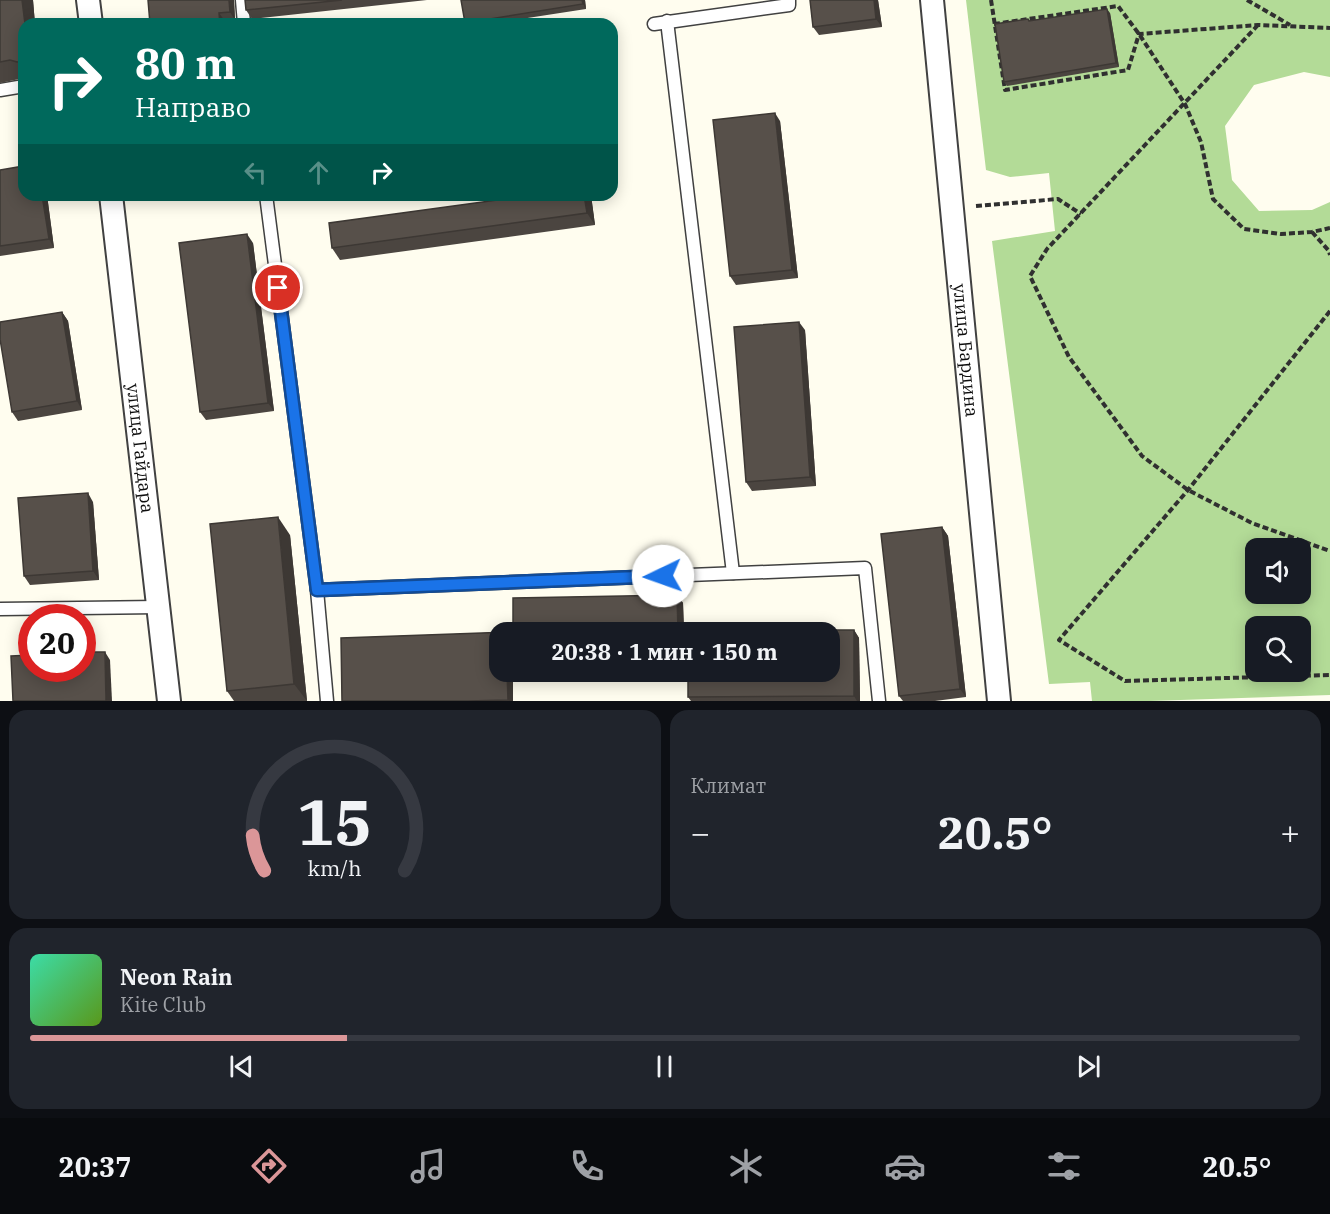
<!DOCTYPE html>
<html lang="ru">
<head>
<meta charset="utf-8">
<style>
	:root { --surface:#171b24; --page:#20242c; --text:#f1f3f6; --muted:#9ea1a6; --line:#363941; --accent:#db9698 }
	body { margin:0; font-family:"IBM Plex Serif",serif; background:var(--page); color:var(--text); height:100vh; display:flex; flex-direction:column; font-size:22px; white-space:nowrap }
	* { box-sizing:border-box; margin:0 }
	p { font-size:20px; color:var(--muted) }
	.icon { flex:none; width:33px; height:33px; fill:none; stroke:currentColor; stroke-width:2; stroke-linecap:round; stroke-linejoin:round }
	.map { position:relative; height:701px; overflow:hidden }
	.drawer { display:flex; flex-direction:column; gap:9px; padding:9px; background:#0d0f14; flex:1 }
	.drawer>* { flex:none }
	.guide { position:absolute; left:18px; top:18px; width:600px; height:183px; border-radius:18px; box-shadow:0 3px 15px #0003; background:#00695c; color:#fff; overflow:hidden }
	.tools { position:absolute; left:1245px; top:538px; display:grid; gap:12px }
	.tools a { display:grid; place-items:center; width:66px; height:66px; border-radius:12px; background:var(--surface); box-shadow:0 3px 15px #0003; font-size:30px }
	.speed { position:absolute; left:18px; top:604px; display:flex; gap:12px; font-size:30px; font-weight:700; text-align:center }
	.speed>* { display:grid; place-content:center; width:78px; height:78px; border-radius:50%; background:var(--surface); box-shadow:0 3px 15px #0003; line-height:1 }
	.speed .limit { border:9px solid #d22; background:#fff; color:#111 }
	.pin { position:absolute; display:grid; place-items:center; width:51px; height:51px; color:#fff; margin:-26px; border:3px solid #fff; border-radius:50%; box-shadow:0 2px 6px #0007 }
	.me { position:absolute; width:66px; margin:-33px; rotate:267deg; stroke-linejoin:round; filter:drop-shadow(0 0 4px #0008) }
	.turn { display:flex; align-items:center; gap:21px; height:126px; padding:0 18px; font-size:27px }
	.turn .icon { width:78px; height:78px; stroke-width:2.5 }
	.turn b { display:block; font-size:42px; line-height:51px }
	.lanes { display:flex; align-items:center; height:57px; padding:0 18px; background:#0003; justify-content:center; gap:30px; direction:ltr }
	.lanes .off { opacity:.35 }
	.big { font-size:45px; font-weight:700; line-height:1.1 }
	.drawer .tile { flex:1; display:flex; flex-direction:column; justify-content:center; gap:9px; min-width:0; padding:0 21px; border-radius:18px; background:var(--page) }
	.drawer .dial { align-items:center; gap:0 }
	.dial svg { height:156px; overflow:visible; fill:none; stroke:var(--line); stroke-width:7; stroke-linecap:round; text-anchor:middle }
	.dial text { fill:var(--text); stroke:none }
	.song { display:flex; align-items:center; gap:18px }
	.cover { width:72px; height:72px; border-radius:9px; background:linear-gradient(135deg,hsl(160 70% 55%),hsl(90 70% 35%)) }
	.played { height:6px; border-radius:3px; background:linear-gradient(90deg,var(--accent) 25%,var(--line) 25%) }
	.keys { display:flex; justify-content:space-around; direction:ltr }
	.heat { display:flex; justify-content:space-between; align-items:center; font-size:33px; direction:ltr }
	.drawer .tiles { flex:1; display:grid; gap:9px; grid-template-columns:1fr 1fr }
	.tile:last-child { grid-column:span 2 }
	.trip { position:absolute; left:489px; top:622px; width:351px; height:60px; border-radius:18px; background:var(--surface); box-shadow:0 3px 15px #0003; font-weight:700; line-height:60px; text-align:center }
	.tabs { display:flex; height:96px; justify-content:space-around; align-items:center; background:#090b0e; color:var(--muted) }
	.tabs .icon { width:42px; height:42px }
	.tabs .selected { color:var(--accent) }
	.tabs b { font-size:27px; color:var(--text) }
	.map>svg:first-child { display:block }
	.forest { fill:#b3db97; fill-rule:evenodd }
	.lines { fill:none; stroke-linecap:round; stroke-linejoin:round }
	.lane-casing { stroke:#414141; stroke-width:15 }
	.street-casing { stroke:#414141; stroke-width:26 }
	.path { stroke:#303030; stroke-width:4; stroke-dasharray:6 3; stroke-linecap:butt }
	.lane { stroke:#fff; stroke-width:12 }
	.street { stroke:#fff; stroke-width:22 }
	.wall { fill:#4b4540 }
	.shaded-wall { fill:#3d3834 }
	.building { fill:#57504a; stroke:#3d3834; stroke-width:1.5 }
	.route-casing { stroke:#114b97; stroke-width:15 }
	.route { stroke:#1a73e8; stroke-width:10 }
	.labels { text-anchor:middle; stroke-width:6; stroke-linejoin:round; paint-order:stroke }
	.street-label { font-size:18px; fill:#0e0e0e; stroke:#fff }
</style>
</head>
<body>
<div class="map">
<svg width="1330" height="701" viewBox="0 0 1330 701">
	<rect width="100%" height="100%" fill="#fffdef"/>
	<path class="forest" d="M 966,0 L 1330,0 L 1330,77 L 1304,72 L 1254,85 L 1225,126 L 1232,180 L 1259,211 L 1312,210 L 1330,202 L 1330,695 L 1150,701 L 1092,701 L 1090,682 L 1049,684 L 992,241 L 1055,231 L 1049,173 L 1010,177 L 986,170 ZM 1256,549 L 1300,549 L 1300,594 L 1256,594 ZM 1256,627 L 1300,627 L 1300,672 L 1256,672 Z"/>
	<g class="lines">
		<defs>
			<g id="lane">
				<polyline points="242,0 244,24"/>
				<polyline points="667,21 733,573"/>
				<polyline points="654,24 789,5 789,0"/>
				<polyline points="0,90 24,86"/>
				<polyline points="266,195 317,590 327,701"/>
				<polyline points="317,590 865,568 879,701"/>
				<polyline points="0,609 158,607"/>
			</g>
			<g id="street">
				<polyline points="88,0 91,24"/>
				<path id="s1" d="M 932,0 L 999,701"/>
				<path id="s2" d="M 111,195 L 169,701"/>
			</g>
		</defs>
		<use href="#lane" class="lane-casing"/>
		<use href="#street" class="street-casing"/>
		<g class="path">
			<polyline points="991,0 1005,90 1128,70 1139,34 1258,25 1330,28"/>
			<polyline points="1247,0 1290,25"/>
			<polyline points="994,24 1118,6 1139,34 1185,104 1201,142 1213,199 1244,229 1281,234 1312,232 1330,228"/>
			<polyline points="1258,25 1047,249 1030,276 1069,357 1142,456 1188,490 1252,523 1330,551"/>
			<polyline points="976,206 1058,199 1081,214"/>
			<polyline points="1312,232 1329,251 1330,255"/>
			<polyline points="1330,311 1188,490 1059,640 1125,681 1330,675"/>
		</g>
		<use href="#lane" class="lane"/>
		<use href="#street" class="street"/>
	</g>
	<g class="wall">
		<polygon points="0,0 33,0 35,24 24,24 24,78 0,83"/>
		<polygon points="234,0 235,20 225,21 225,24 150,24"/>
		<polygon points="245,0 427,0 252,19 246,10"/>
		<polygon points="461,0 585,0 586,9 488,24 466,24"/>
		<polygon points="810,0 878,0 882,27 819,35 813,27"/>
		<polygon points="1110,13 1119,67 1007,86 1004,82 1028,19 1030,21"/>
		<polygon points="780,121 798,278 736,285 730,276"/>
		<polygon points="0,170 24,195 47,195 54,248 0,256"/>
		<polygon points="591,195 595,225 340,260 332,248"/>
		<polygon points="253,243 274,411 206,420 200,412"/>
		<polygon points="62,312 68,321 82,410 18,421 12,412"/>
		<polygon points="805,330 816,486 752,491 746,482"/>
		<polygon points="93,502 99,580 30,585 24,576"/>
		<polygon points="942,527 948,536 966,697 935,701 903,701 899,696"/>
		<polygon points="290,535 307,701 234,701 227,691"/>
		<polygon points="677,595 683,603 684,630 854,630 859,638 860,701 691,701 688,697 688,672 830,672 830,633 500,633 500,672 513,672 513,701 342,701 341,638 513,632 513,598"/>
	</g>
	<g class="shaded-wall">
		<polygon points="22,0 33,0 35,24 25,24"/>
		<polygon points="229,0 234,0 235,20 230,12"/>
		<polygon points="582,0 585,0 586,9 583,4"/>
		<polygon points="874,0 878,0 882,27 876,19"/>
		<polygon points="1107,9 1110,13 1119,67 1116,63"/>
		<polygon points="219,13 225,21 225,24 220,24"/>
		<polygon points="775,113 780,121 798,278 792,270"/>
		<polygon points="42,195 47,195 54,248 49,239"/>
		<polygon points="584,195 591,195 595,225 587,213"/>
		<polygon points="247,234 253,243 274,411 268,403"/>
		<polygon points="62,312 68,321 82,410 77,401"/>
		<polygon points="799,322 805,330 816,486 810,477"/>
		<polygon points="88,493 93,502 99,580 93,571"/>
		<polygon points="278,517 290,535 307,701 294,684"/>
		<polygon points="942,527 948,536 966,697 960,689"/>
		<polygon points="677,595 683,603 684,633 678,630"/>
		<polygon points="854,630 859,638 860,701 857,701 854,696"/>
		<polygon points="105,652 110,660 112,701 106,701"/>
		<polygon points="507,672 513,672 513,701 509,701 508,700"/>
	</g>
	<g class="building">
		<polygon points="0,0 22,0 25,24 24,61 17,62 10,60 0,62"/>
		<polygon points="148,0 229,0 230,12 219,13 220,24 150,24"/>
		<polygon points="245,0 342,0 246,10"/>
		<polygon points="461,0 582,0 583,4 465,23"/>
		<polygon points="810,0 874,0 876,19 813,27"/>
		<polygon points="1107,9 1116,63 1004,82 995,24 1028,19 1029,21"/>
		<polygon points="775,113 792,270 730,276 713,120"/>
		<polygon points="24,166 24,195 42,195 49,239 0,246 0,170"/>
		<polygon points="533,195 584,195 587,213 332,248 329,223"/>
		<polygon points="247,234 268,403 200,412 179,243"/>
		<polygon points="62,312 77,401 12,412 0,339 0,322"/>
		<polygon points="799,322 810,477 746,482 734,327"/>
		<polygon points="88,493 93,571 24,576 18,498"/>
		<polygon points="278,517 294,684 227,691 210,524"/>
		<polygon points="942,527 960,689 899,696 881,534"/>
		<polygon points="677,595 678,630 854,630 854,696 688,697 688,672 830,672 830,633 500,633 500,672 507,672 508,700 468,701 342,701 341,638 513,632 513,598"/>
		<polygon points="82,652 105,652 106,701 13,701 11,656 32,655 32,669 82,669"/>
	</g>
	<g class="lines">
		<defs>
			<polyline id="route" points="278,288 317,590 663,576"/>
		</defs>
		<use href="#route" class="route-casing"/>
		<use href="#route" class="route"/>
	</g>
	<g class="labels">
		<g class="street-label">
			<text dy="6" stroke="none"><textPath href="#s1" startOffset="352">улица Бардина</textPath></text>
			<text dy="6" stroke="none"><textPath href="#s2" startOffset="255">улица Гайдара</textPath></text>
		</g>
	</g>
</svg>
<div class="tools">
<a><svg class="icon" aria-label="sound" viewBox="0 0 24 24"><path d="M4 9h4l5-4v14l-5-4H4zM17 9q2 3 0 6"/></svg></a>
<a><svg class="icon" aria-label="search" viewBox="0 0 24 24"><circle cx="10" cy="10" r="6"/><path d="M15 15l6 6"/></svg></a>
</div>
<div class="speed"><div class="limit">20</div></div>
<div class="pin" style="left:278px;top:288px;background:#d93025"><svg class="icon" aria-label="arrive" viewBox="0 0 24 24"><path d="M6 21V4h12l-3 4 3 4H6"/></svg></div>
<svg class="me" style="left:663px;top:576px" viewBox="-20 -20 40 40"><circle r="19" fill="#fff"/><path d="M0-13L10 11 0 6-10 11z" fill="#1a73e8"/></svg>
<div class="trip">20:38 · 1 мин · 150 m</div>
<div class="guide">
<div class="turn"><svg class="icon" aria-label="right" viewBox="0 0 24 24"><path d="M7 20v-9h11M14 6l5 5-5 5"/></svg><div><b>80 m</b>Направо</div></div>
<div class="lanes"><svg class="icon off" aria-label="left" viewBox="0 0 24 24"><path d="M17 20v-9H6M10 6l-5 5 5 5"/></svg><svg class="icon off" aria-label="ahead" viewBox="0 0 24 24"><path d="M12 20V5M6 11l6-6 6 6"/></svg><svg class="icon" aria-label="right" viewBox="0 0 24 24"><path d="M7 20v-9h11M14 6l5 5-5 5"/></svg></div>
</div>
</div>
<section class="drawer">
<div class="tiles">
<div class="tile dial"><svg viewBox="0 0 100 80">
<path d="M14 69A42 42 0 1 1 86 69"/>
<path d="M14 69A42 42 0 0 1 8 51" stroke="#db9698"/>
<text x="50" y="56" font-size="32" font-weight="700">15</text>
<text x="50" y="72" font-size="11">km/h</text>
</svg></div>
<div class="tile"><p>Климат</p>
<div class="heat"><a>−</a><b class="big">20.5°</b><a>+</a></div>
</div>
<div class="tile">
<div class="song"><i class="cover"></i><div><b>Neon Rain</b><p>Kite Club</p></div></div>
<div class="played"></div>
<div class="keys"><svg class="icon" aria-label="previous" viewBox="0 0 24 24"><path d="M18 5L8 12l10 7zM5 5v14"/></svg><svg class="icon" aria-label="pause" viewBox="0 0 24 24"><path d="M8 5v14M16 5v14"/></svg><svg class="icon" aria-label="next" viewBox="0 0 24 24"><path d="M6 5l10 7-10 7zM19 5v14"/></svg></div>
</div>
</div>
</section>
<nav class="tabs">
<b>20:37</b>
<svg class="icon selected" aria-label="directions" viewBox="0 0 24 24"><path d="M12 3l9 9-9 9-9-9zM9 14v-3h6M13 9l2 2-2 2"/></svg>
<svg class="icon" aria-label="music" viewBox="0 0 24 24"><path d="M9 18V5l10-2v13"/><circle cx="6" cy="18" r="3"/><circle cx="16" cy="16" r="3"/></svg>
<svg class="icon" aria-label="phone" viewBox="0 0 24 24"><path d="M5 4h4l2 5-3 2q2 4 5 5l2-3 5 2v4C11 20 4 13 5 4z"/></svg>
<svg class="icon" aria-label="climate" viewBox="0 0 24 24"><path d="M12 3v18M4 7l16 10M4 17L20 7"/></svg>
<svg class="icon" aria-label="car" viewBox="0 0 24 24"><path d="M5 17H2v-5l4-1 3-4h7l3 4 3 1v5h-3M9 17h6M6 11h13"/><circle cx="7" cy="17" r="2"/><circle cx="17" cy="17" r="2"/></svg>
<svg class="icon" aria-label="filters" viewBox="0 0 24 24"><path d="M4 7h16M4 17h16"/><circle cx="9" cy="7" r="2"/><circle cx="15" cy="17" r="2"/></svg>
<b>20.5°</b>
</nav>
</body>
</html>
